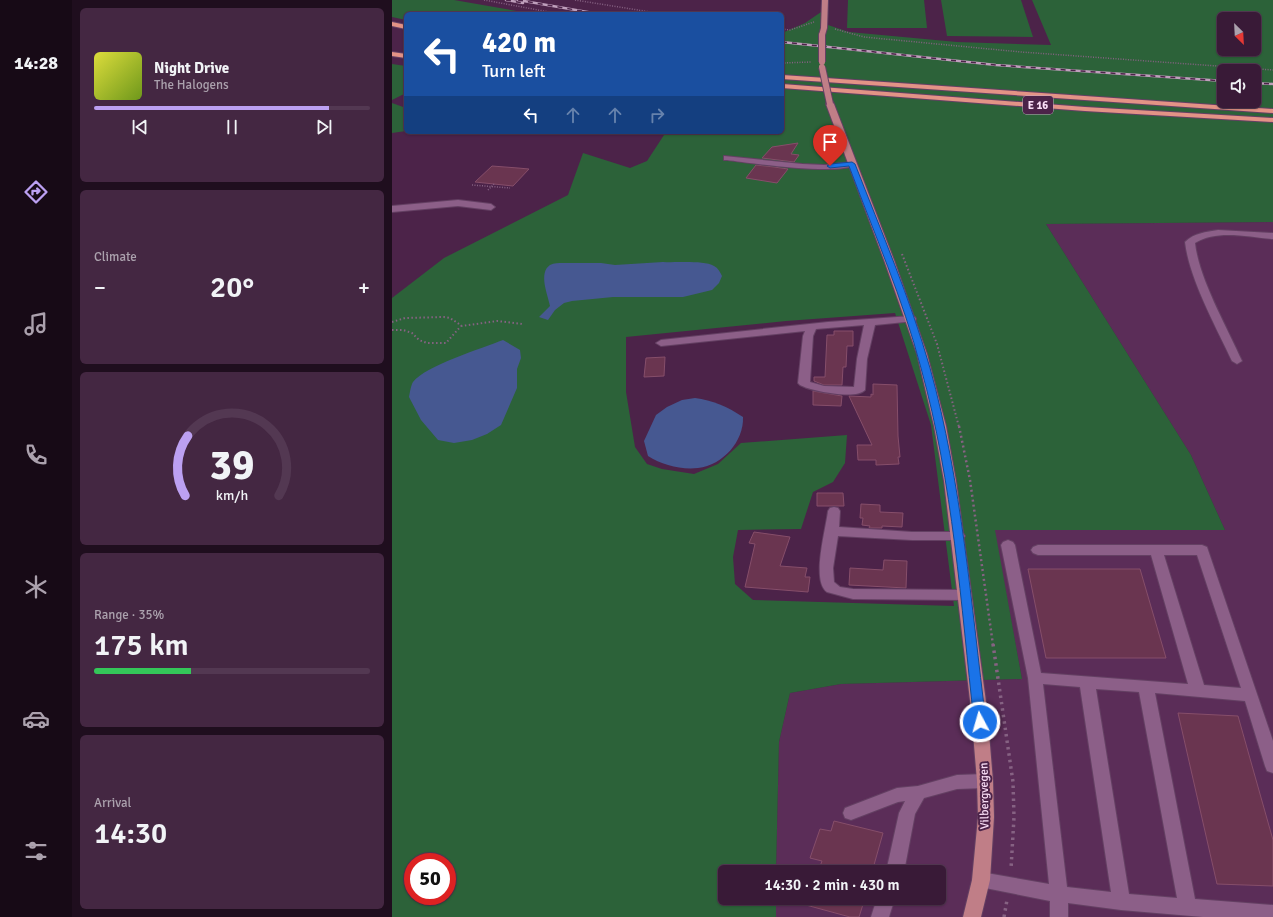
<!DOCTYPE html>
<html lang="en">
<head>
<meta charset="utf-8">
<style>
	:root { --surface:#391a37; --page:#442742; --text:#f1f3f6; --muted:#aba1ad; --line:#533852; --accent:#bca0f2 }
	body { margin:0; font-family:Signika,sans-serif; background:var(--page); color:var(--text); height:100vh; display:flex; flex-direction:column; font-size:15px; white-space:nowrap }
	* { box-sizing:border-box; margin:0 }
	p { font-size:13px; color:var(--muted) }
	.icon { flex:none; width:22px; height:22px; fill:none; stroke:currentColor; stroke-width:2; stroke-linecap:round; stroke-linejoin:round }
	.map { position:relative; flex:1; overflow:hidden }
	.sheet { display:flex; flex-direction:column; gap:8px; padding:8px; background:#1f0e1e; width:320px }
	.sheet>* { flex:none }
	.hud { position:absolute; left:12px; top:12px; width:380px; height:122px; border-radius:6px; box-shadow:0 1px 3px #0004,0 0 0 1px var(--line); background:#1a4fa0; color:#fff; overflow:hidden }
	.needle { width:26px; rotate:156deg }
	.fabs { position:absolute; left:825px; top:12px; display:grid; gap:8px }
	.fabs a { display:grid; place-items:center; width:44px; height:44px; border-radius:6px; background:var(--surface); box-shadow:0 1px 3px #0004,0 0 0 1px var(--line); font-size:20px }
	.speed { position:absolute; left:12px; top:853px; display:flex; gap:8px; font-size:20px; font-weight:700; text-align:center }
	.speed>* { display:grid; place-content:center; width:52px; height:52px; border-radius:50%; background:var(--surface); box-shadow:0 1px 3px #0004,0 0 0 1px var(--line); line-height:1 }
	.speed .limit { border:6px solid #d22; background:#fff; color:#111 }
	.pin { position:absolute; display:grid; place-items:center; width:34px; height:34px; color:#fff; margin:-41px -17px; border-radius:50% 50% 50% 0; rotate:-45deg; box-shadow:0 0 4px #0007 }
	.pin .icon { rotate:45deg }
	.me { position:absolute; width:44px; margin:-22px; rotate:354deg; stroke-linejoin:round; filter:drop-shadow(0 0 3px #0008) }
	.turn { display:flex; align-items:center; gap:14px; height:84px; padding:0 12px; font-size:18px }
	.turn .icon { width:52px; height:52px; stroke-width:2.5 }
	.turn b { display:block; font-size:28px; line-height:34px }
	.lanes { display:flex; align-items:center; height:38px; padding:0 12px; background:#0003; justify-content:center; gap:20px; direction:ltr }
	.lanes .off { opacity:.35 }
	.big { font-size:30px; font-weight:600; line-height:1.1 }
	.sheet .widget { flex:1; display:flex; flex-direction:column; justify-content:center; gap:6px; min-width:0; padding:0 14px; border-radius:6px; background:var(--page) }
	.sheet .dial { align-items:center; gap:0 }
	.dial svg { height:104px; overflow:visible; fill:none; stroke:var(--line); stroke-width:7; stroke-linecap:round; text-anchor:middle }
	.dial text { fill:var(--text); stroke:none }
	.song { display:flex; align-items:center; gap:12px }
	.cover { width:48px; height:48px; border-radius:6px; background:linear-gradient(135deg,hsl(60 70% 55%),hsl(80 70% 35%)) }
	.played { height:4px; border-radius:2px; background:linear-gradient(90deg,var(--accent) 85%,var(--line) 85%) }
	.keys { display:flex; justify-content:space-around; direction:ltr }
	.heat { display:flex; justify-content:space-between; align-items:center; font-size:22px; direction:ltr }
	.charge { height:6px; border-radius:3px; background:linear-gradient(90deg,#34c759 35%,var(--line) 0) }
	.trip { position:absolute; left:326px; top:865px; width:228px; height:40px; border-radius:6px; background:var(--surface); box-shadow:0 1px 3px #0004,0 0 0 1px var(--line); font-weight:600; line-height:40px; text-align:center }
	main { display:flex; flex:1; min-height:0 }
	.tab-bar { display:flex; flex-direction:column; width:72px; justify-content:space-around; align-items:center; background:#170a16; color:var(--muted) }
	.tab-bar .icon { width:28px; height:28px }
	.tab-bar .on { color:var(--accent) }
	.tab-bar b { font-size:18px; color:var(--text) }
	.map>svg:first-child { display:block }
	.built { fill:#5b2d58 }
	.green { fill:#2c6239; fill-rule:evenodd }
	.water { fill:#465891 }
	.building { fill:#6a3550; stroke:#864e6a }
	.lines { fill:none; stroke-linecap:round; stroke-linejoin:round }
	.minor-casing { stroke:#644063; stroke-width:2 }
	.major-casing { stroke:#644063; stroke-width:2 }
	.highway-casing { stroke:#644063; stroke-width:2 }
	.path-far3 { stroke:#866283; stroke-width:1.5; stroke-dasharray:1 1.5; stroke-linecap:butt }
	.path-far2 { stroke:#866283; stroke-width:2; stroke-dasharray:1.5 2.5; stroke-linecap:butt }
	.path-far1 { stroke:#866283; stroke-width:2.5; stroke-dasharray:2 3; stroke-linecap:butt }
	.path { stroke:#866283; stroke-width:3.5; stroke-dasharray:2.5 4; stroke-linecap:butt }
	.minor { fill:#8c5f88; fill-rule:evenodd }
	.major { fill:#c07e87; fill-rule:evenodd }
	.highway { fill:#e39386; fill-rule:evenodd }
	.rail-casing { stroke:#bf9fbc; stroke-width:2.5 }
	.rail { stroke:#4c2349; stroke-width:1.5; stroke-dasharray:5; stroke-linecap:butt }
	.major-bridge-casing { stroke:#644063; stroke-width:8; stroke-linecap:butt }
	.major-bridge { stroke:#c07e87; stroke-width:6 }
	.route { fill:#1a73e8; stroke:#114b97 }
	.labels { text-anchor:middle; stroke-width:4; stroke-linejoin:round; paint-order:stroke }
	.shield { fill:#4c2349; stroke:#c5a6c2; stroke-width:1 }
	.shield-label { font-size:11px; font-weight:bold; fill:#f9def6 }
	.street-label { font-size:12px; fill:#f9def6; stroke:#4c2349 }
</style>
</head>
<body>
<main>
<nav class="tab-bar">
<b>14:28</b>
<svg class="icon on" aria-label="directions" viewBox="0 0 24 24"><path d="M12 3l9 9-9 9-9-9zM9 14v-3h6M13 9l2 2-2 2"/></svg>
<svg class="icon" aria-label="music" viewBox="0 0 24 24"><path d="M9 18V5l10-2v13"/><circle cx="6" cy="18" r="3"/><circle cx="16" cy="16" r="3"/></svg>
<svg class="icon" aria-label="phone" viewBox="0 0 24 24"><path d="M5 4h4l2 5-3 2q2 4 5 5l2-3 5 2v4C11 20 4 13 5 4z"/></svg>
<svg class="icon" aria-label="climate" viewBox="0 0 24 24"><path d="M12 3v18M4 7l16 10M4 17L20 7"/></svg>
<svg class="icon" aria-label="car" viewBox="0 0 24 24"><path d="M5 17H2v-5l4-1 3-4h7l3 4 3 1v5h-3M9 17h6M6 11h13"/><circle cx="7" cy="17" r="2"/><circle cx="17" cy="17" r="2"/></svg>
<svg class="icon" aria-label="filters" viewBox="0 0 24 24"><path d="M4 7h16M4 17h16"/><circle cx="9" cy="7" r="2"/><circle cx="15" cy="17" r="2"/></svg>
</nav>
<section class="sheet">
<div class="widget">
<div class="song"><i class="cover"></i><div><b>Night Drive</b><p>The Halogens</p></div></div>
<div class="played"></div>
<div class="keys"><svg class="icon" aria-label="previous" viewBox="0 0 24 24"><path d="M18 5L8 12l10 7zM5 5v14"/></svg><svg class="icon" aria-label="pause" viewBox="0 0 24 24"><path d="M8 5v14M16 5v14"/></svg><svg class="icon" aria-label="next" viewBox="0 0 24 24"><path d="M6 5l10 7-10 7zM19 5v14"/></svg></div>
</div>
<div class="widget"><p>Climate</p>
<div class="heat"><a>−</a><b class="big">20°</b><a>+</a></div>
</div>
<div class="widget dial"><svg viewBox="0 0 100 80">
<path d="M14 69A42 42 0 1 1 86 69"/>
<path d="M14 69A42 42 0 0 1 16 23" stroke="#bca0f2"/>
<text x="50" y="56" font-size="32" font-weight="700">39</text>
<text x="50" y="72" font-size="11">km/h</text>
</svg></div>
<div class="widget"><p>Range · 35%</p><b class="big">175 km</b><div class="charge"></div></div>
<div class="widget"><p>Arrival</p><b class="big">14:30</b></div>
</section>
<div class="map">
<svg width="881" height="917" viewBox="0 0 881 917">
	<rect width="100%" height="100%" fill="#4c2349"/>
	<polygon class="built" points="881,222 881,917 384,917 384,898 547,898 547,872 384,872 387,742 398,693 449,684 630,679 602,530 833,530 799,455 654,224"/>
	<g class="green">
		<polygon points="0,0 62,0 142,14 14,14 14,20 0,17"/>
		<polygon points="456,0 532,0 535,28 455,28"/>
		<polygon points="549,0 629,0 641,37 555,36"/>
		<path d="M 640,0 L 881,0 L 881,222 L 654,224 L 799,455 L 833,530 L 603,530 L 630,679 L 449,684 L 398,693 L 387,742 L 384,872 L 333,872 L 333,898 L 384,898 L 384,917 L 0,917 L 0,298 L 52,258 L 176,195 L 191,153 L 238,168 L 255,161 L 272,135 L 277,132 L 390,132 L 390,33 L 413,23 L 432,10 L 436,25 L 457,32 L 565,42 L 659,45 ZM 832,19 L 862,19 L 862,49 L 832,49 ZM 832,71 L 862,71 L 862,101 L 832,101 ZM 503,313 L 539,425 L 562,606 L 361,600 L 343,584 L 341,557 L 346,530 L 409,529 L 421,492 L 441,482 L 453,463 L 455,435 L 349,443 L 326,464 L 302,474 L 270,469 L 255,464 L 243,447 L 234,392 L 234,337 L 394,321 ZM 21,862 L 55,862 L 55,896 L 21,896 Z"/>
		<polygon points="0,64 14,66 14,93 0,100"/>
		<polygon points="0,103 14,108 14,131 0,133"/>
	</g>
	<g class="water">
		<path d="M 271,262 C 284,263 311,260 322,266 C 326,268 328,272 330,276 L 327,283 L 320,290 L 291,297 L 221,297 L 180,301 L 172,303 L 163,310 L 156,320 L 147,317 L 158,306 C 156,295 146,273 158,265 C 162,263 167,263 171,263 L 209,263 L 223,265 Z"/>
		<path d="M 111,340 L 128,350 L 129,358 L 125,369 L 125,388 L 109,425 L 95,434 L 80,440 L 62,443 L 46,440 L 29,420 L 17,397 C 18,392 19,385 21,382 C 33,366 91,348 111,340 Z"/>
		<path d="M 303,398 C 320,400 336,407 351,417 C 352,441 331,465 306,468 C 289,470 270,465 256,456 L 252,441 L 264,415 L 275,407 L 290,400 Z"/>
	</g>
	<g class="building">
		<polygon points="406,143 399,154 407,155 402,162 370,158 380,147"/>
		<polygon points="364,165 382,167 396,169 385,183 354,178"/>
		<polygon points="100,166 126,168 137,169 121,186 83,182"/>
		<polygon points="442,331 461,331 461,346 455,346 454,367 451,367 450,385 432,385 422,381 422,377 433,377 435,335 442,335"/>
		<polygon points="273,357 272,376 252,377 254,358"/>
		<polygon points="481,384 505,385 506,436 508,457 506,457 507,464 484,465 484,460 466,460 465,445 480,445 457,396 479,397 479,394 481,395"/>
		<polygon points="421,391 450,396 449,406 421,405"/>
		<polygon points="425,493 451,493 452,506 425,506"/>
		<polygon points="469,504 488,505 488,512 511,513 510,527 490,526 490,528 477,528 478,526 470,525 471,518 468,518"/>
		<polygon points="362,532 398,537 388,566 415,568 413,577 418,577 416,592 353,587 363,544 357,543"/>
		<polygon points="492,560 515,561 514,588 457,585 458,568 491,570"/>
		<polygon points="636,569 748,569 774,658 654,658"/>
		<polygon points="786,713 846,716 881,840 881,886 825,884"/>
		<polygon points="442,821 491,833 480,872 426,872 430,861 418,858 428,829 439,831"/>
		<polygon points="403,898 473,898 467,917 458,917 403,902"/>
	</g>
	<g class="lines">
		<defs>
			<g id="minor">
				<path d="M 332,156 L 410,164 L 432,165 L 460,162 L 464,164 C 451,176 357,163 335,160 L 332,160 Z"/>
				<polygon points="66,200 99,204 103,207 99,210 66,206 0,212 0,206"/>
				<path d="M 826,230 L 881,233 L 881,239 C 856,237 825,229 803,243 C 807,279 835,327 850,361 L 845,364 L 840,361 C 824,327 797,278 793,242 C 802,233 814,232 826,230 Z"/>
				<path d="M 519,316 L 523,317 L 524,319 L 523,321 L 483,325 L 475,359 L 473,390 C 464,400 419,391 408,385 L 406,383 L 411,336 L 413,331 L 269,346 L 264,343 L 269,340 L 436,322 ZM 472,325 L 465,359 L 462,387 L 432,386 L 418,382 L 421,336 L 424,329 Z"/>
				<path d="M 442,507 L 446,508 L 448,511 L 447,527 L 520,532 L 566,532 L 571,533 L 573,536 L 571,539 L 566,540 L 520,540 L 446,536 L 441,568 L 442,582 L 448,587 L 461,589 L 572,590 L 577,591 L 579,595 L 577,599 L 572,600 L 461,599 L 435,592 C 419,581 434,529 436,511 L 438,508 Z"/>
				<path d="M 616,540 L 621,542 L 623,545 L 649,673 L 796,684 L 759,555 L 646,555 L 641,553 L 639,550 L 641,547 L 646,545 L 810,545 L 815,547 L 881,741 L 881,773 L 875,771 L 873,766 L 853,701 L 763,693 L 803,899 L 881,905 L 881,917 L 811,917 L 729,910 L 676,903 L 676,917 L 658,917 L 658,901 L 583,886 L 580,880 L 583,874 L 589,872 L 657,884 L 636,678 L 609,545 L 611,542 ZM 772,555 L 805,555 L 849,688 L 812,685 ZM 651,684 L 688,687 L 719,892 L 675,887 ZM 704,689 L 747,692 L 785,898 L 737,894 Z"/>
				<polygon points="593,774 599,776 601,781 599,786 593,788 565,789 532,798 523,814 512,872 494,872 507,813 513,801 506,802 459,820 453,818 451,813 453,808 505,788 526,786 565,775"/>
				<polygon points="485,898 503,898 497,917 479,917"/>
			</g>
			<g id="major">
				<polygon points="430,0 436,0 435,28 433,35 430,37 427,35 429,28"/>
				<polygon points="435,102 441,102 442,104 502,260 535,354 554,426 564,481 595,709 601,781 602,817 598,880 589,917 571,917 580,880 586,817 585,781 579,709 552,481 542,426 525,354 492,260 434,104"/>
			</g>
			<g id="highway">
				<polygon points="0,22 14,25 14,29 0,26"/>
				<polygon points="0,52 14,54 14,58 0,56"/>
				<polygon points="390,75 881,109 881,113 390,79"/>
				<polygon points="390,84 693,107 881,118 881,122 693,111 390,88"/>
			</g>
		</defs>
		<use href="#minor" class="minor-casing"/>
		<use href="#major" class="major-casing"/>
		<use href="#highway" class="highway-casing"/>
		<g class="path-far3">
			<polyline points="92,0 168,14"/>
			<polyline points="183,0 271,14"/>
			<polyline points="390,29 398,30 422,22"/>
			<polyline points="443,29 472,37 629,52 881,70"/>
			<polyline points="390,63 419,62"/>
			<polyline points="80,185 118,188"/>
			<polyline points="96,190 102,184"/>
		</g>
		<g class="path-far2">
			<polyline points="510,254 545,344 567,427"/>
			<polyline points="0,322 13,318 52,317 58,318 70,326 105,321 131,324"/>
			<polyline points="0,330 11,330 20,333 27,340 35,343 54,343 69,326"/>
		</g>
		<polyline class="path-far1" points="567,426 578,480 601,645"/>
		<g class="path">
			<polyline points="601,644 621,782 622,817 619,869"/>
			<polyline points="612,917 615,900"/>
		</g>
		<use href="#minor" class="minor"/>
		<use href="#major" class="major"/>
		<use href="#highway" class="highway"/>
		<defs>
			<g id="rail">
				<polyline points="114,0 131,3"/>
				<polyline points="126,0 207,14"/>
				<polyline points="390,42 604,65 832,81"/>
				<polyline points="862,83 881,84"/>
			</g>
		</defs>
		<use href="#rail" class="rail-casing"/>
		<use href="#rail" class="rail"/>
		<defs>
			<g id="major-bridge">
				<polyline points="430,35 430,62"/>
				<polyline points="430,67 438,104"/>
			</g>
		</defs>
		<use href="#major-bridge" class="major-bridge-casing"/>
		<use href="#major-bridge" class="major-bridge"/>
	</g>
	<path class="route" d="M 460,162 L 463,164 C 489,231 518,298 538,368 C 570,483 579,604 594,722 L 592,726 L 588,727 L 584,726 L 582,722 C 569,604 561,483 529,368 C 511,299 482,233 457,166 L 438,168 L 435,166 L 438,164 Z"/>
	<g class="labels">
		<rect class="shield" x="631" y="96" width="30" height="18" rx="3"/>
		<g class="shield-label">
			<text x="646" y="109">E 16</text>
		</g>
		<g class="street-label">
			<text transform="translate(592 796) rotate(-91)" y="4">Vilbergvegen</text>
		</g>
	</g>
</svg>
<div class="fabs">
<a><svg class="needle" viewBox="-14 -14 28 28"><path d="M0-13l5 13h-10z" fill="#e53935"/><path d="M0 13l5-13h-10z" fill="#aba1ad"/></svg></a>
<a><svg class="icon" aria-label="sound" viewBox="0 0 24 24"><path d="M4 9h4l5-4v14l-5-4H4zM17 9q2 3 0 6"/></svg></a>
</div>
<div class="speed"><div class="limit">50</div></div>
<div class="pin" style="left:438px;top:166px;background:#d93025"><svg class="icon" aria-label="arrive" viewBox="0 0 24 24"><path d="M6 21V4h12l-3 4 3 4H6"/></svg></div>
<svg class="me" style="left:588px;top:722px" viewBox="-20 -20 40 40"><circle r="17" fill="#1a73e8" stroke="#fff" stroke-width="3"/><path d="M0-11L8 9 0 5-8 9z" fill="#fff"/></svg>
<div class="trip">14:30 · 2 min · 430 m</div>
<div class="hud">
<div class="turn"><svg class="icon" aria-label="left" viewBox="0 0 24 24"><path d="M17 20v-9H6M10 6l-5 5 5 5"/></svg><div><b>420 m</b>Turn left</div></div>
<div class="lanes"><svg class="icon" aria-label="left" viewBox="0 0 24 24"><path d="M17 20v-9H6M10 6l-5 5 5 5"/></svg><svg class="icon off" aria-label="ahead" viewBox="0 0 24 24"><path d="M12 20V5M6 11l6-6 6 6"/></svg><svg class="icon off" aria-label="ahead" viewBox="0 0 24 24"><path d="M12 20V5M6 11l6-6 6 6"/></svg><svg class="icon off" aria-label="right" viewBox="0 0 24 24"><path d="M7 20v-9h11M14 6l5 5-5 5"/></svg></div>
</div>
</div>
</main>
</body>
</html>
